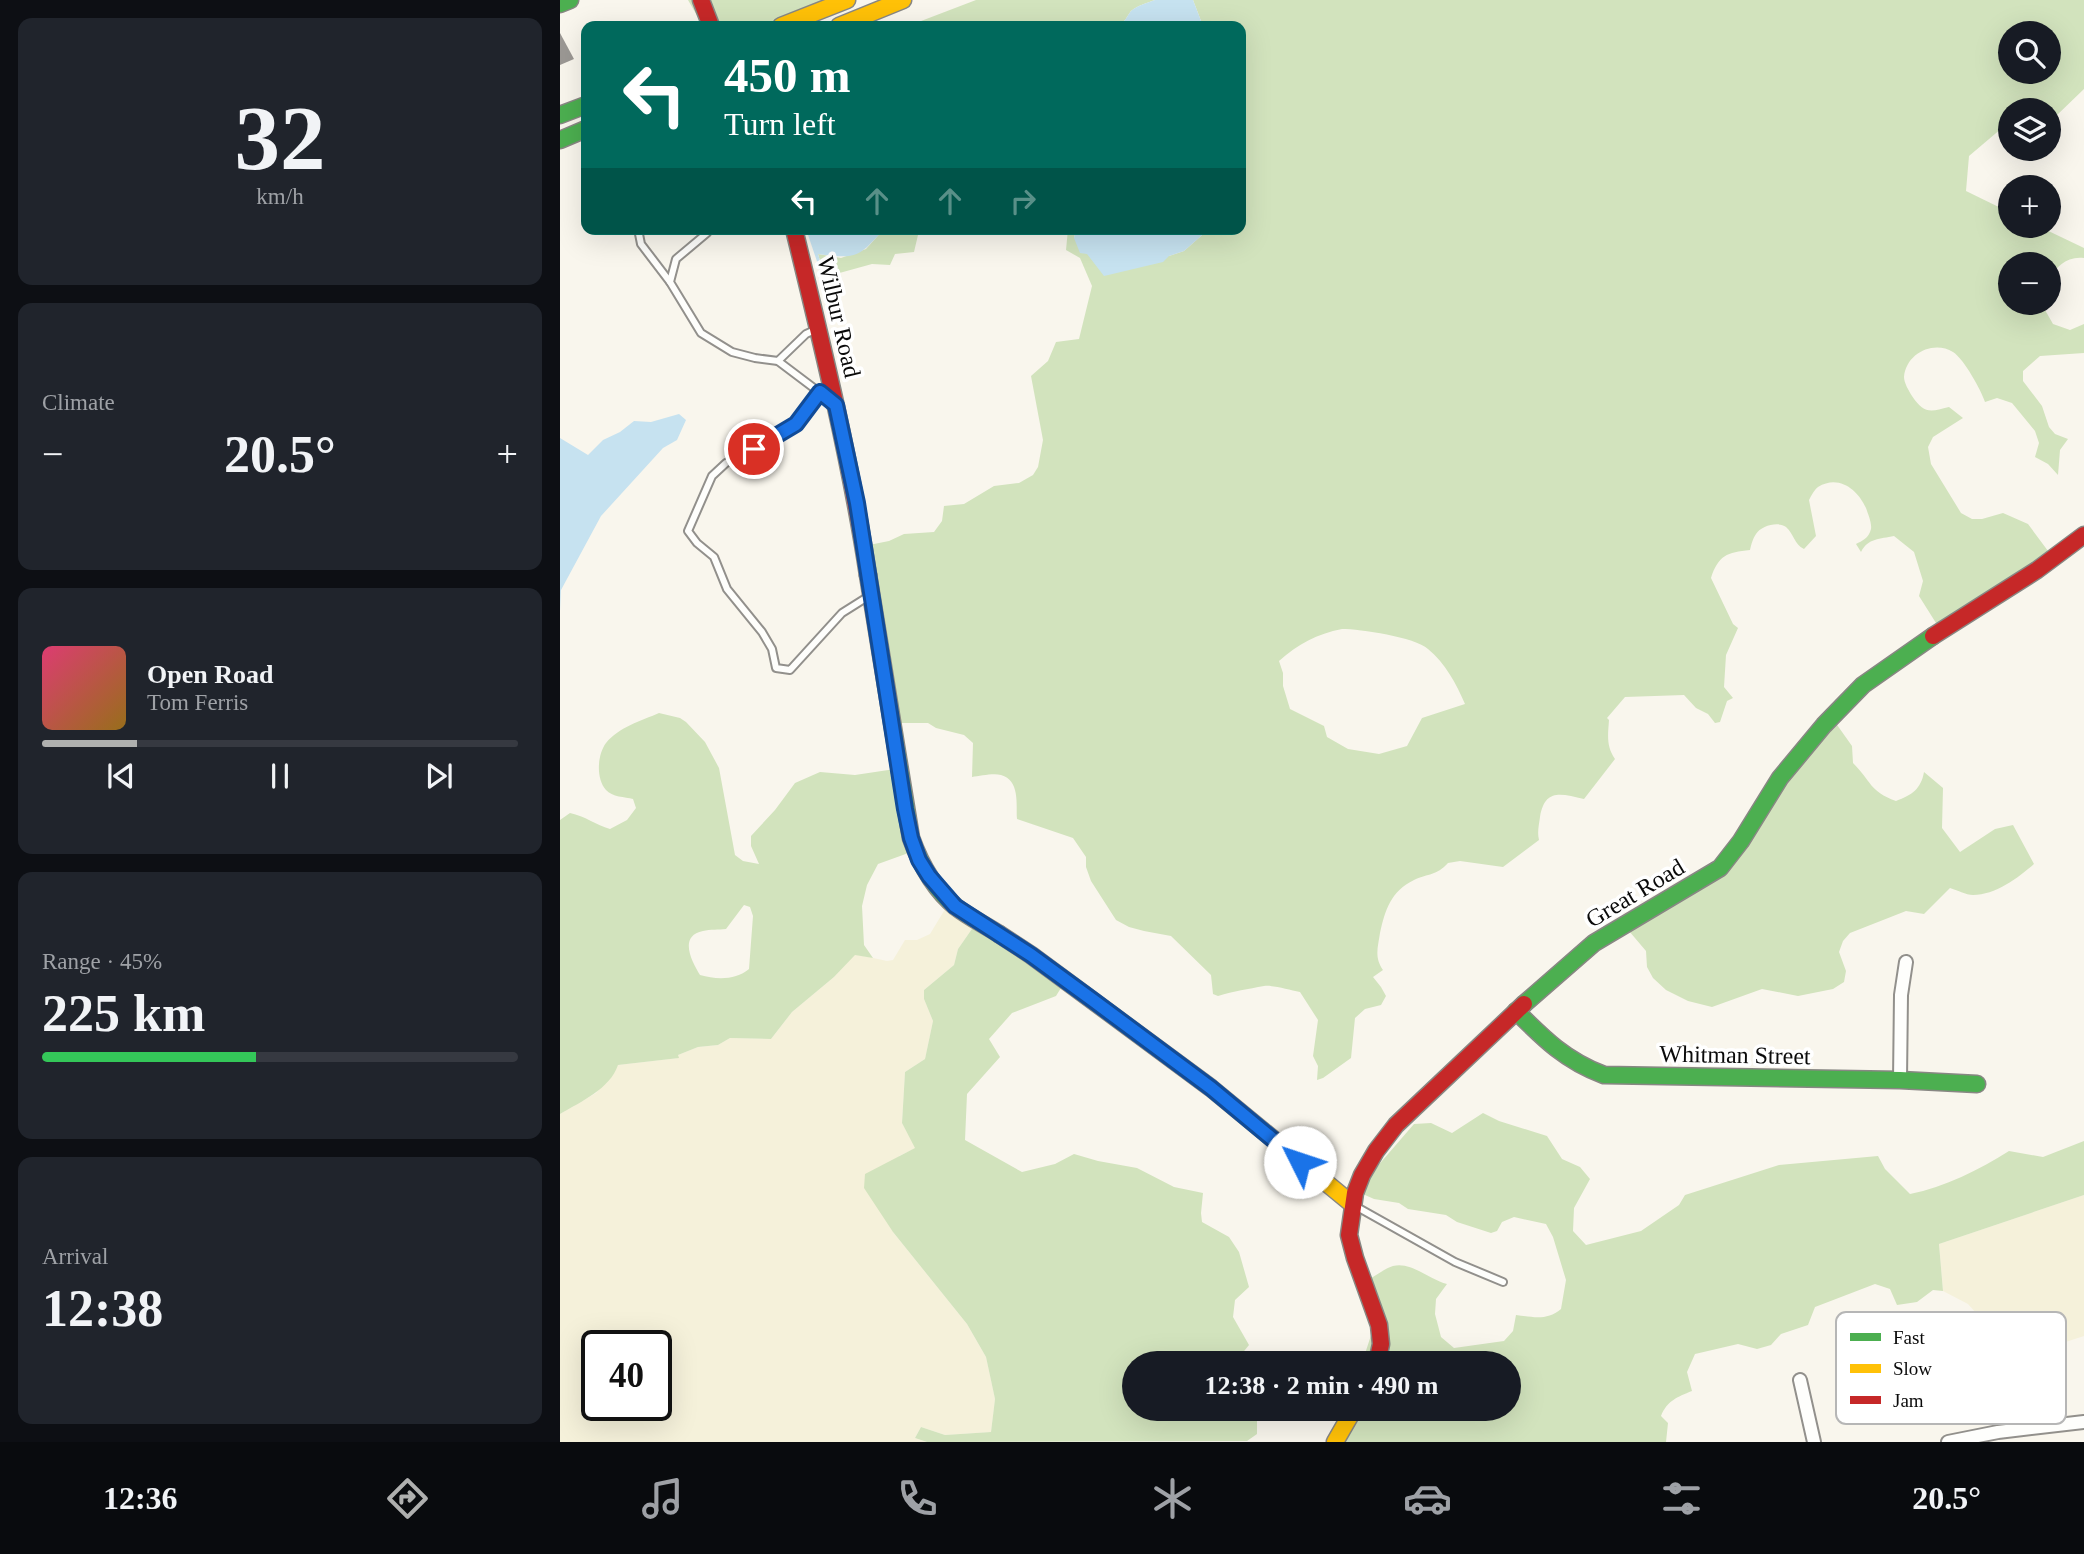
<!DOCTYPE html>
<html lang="en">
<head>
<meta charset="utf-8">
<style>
	:root { --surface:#171b24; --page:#20242c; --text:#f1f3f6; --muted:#9ea1a6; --line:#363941; --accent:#afb0af }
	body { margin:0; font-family:"Times New Roman",serif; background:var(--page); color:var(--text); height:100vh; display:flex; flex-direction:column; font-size:26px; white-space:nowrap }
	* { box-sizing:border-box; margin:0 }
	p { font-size:23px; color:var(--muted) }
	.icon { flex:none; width:38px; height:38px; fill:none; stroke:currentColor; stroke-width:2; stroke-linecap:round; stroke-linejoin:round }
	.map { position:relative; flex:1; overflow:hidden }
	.side { display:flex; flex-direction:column; gap:18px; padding:18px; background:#0d0f14; width:560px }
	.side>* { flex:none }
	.top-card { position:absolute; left:21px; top:21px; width:665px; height:214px; border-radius:14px; box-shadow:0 7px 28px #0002; background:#00695c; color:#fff; overflow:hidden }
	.controls { position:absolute; left:1438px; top:21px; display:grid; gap:14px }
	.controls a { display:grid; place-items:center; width:63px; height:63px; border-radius:50%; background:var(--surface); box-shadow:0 7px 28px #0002; font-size:35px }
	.speed { position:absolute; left:21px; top:1330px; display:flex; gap:14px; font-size:35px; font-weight:700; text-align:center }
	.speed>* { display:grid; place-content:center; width:91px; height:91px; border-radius:50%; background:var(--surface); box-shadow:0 7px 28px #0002; line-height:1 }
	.speed .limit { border:4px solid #111; border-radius:10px; background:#fff; color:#111 }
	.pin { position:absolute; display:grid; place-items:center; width:60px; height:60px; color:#fff; margin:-30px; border:4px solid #fff; border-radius:50%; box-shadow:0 2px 7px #0007 }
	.me { position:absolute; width:77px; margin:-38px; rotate:311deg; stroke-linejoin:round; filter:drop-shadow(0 0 5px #0008) }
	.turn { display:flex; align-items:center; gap:24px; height:147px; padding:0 28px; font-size:32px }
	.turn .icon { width:91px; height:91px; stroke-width:2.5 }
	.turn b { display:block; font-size:49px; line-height:60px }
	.lanes { display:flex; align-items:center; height:66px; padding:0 28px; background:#0003; justify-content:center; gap:35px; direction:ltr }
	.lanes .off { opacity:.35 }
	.big { font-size:52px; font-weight:800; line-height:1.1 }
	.side .widget { flex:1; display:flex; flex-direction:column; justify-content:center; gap:10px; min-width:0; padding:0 24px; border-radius:14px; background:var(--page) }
	.side .dial { align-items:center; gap:0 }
	.dial b { font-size:91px; line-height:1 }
	.song { display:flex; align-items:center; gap:21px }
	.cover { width:84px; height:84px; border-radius:10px; background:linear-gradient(135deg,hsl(340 70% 55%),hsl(40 70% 35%)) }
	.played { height:7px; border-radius:4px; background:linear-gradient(90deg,var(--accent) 20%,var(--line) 20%) }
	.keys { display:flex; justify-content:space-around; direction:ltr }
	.heat { display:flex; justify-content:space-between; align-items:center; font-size:38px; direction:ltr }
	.charge { height:10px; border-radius:5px; background:linear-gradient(90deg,#34c759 45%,var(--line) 0) }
	.trip { position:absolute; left:562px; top:1351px; width:399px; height:70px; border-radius:35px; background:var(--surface); box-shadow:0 7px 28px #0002; font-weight:800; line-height:70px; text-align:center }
	.menu { display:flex; height:112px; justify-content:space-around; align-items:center; background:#090b0e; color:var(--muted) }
	.menu .icon { width:49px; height:49px }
	.menu .active { color:var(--accent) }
	.menu b { font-size:32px; color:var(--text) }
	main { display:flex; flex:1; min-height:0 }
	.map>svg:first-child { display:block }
	.farmland { fill:#f5f1da; fill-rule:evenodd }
	.forest { fill:#d2e3bd; fill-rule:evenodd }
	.water { fill:#c6e2f0 }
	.building { fill:#9b9894 }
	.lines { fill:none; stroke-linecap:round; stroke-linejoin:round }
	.lane-casing { stroke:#92908c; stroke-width:10 }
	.street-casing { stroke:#92908c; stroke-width:16 }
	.fast-casing { stroke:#888783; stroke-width:19 }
	.slow-casing { stroke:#888783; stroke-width:19 }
	.jam-casing { stroke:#888783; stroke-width:19 }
	.lane { stroke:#fefefc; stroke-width:6 }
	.street { stroke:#fefefc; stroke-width:12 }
	.fast { stroke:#4caf50; stroke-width:16 }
	.slow { stroke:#ffc107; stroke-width:16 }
	.jam { stroke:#c62828; stroke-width:16 }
	.route-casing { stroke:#114b97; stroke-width:18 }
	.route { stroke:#1a73e8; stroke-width:12 }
	.labels { text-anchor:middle; stroke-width:7; stroke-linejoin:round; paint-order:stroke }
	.street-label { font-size:24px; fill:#0a0a0a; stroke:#fff }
	.key { fill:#fff; stroke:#b6b6b6; stroke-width:2 }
	.key-label { font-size:19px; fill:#0a0a0a }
</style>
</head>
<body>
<main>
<section class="side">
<div class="widget dial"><b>32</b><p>km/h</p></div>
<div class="widget"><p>Climate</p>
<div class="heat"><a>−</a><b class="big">20.5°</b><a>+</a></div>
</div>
<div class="widget">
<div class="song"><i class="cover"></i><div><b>Open Road</b><p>Tom Ferris</p></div></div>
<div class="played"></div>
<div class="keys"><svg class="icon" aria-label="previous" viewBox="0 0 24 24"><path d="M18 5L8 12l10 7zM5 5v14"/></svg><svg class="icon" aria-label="pause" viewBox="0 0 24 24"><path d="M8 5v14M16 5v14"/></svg><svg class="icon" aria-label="next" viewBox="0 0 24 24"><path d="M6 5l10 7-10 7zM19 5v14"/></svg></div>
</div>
<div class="widget"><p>Range · 45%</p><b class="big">225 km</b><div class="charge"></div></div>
<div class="widget"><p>Arrival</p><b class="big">12:38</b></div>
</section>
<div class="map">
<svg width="1524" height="1442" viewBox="0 0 1524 1442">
	<rect width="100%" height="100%" fill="#f9f6ed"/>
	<g class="farmland">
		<path d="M 390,901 L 414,926 L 398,949 L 394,965 L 364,990 L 364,999 L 373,1021 L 365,1059 L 345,1072 L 342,1123 L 356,1148 L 339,1156 L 333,1232 L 407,1324 L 426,1357 L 435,1399 L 431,1432 L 385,1435 L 361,1427 L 355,1438 L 367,1442 L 0,1442 L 0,1114 L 36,1093 L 58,1065 L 118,1058 L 118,1055 L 138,1047 L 158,1045 L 170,1038 L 211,1039 L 232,1012 L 274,977 L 295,954 L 327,961 L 333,960 L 345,940 L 357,940 L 370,934 ZM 37,1346 L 96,1346 L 96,1405 L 37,1405 Z"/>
		<polygon points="1524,1195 1524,1336 1472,1353 1466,1360 1449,1359 1438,1364 1425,1347 1417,1314 1408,1304 1383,1291 1379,1244"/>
	</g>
	<g class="forest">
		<polygon points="128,0 285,0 221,26 143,26"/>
		<path d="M 416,0 L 595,0 C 587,3 578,5 571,11 C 567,16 565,22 559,26 L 348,26 Z"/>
		<path d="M 633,0 L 1524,0 L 1524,89 L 1496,116 L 1489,118 L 1489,110 L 1451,110 L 1451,126 L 1442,128 L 1409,156 L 1406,191 L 1451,213 L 1451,226 L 1478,226 L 1524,248 L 1524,258 C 1507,256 1496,266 1489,281 L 1489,264 L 1451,264 L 1451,303 L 1481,303 L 1493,324 L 1510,330 L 1524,324 L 1524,353 L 1480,356 L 1463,371 L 1463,381 L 1482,406 L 1489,427 L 1495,434 L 1508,439 L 1500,450 L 1498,475 L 1488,464 L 1475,457 L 1479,443 L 1475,431 L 1452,403 L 1437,398 L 1425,402 C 1421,390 1404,359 1393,352 C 1374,340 1346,353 1344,377 C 1344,383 1349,391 1352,396 C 1364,414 1370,412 1389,407 L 1403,418 L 1373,437 L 1368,447 L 1371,464 L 1401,513 L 1412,519 L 1422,519 L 1443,513 L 1468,524 L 1491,555 L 1381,626 L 1376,623 L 1359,596 L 1363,581 L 1354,552 L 1334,536 C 1320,539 1308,538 1301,552 L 1296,544 C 1302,541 1309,538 1311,529 C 1312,523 1308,514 1306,508 C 1298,490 1279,474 1258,487 C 1254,490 1251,496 1249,500 L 1256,536 L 1244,549 C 1234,544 1234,534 1226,527 C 1218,521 1201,526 1196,534 C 1193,538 1191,545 1190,550 C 1167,552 1158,556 1151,578 L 1173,624 L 1178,628 L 1166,655 L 1164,687 L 1173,698 L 1167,701 L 1160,722 L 1155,723 L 1148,714 L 1136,708 L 1124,695 L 1065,697 L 1047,718 L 1049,720 C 1048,735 1046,746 1055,759 L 1024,799 C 1001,794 985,788 980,817 C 979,825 977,832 979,840 L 943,867 L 900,861 L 888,863 C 876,876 869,873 854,880 C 831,891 825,910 820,933 C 818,947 814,957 823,970 L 813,977 L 821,987 L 826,996 L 821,1005 L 805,1009 L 795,1018 L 791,1058 L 763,1078 L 757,1080 L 758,1066 L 753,1056 L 758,1020 L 740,992 C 729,990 715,985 704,986 C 688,989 674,991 658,996 L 653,994 L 651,975 L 611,936 L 584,931 L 569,927 L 556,920 L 531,881 L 526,867 L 526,857 L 513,838 L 457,819 C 456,804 460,780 441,775 C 433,773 420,776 412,777 L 413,743 L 404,735 L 376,728 L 368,723 L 334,723 L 304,546 L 329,541 L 344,534 L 374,532 L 382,521 L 384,506 L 404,504 L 434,486 L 459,483 L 473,475 L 478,467 L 483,440 L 471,376 L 488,361 L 496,342 L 519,339 L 532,286 L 520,258 L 506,250 L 508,229 L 516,229 L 514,238 L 609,256 L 624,251 L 649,229 L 681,229 L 681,26 L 643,26 ZM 1451,33 L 1489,33 L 1489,72 L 1451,72 ZM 782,629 C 800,629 855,637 868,649 C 885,663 896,683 905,704 L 862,718 L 847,746 L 819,754 L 788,749 L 767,737 L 764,726 L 730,709 L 723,686 L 723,673 L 719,661 C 738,644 757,634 782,629 Z"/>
		<polygon points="324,229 370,229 358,235 354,252 335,254 330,265 312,264 265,277 258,254 281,258 306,249"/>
		<path d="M 99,713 L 120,718 L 126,722 L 145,742 L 159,768 L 175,855 L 183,861 L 199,864 L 191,846 L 191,836 L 215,810 L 235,783 L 260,772 L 295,775 L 335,769 L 354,851 L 318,864 L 307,885 L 302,906 L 304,945 L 313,958 L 295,955 L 274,977 L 232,1012 L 211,1039 L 170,1038 L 158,1045 L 138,1047 L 118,1055 L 119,1058 L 58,1065 C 50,1089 20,1102 0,1114 L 0,820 L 10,813 C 25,816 36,825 50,829 L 67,820 L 76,808 L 73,799 C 65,797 52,797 46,790 C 36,779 37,755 46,743 C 59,727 81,721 99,713 ZM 184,905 L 190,907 L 193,916 L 189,969 C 176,980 157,980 140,975 C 132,962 118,936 143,931 C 150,929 159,930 166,929 Z"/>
		<path d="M 1270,715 L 1292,746 L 1293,763 C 1312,782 1309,791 1336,801 C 1352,795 1361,789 1364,772 L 1383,788 L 1382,828 L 1400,852 L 1435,829 L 1453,825 L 1474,864 C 1458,878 1435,895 1413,895 C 1406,895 1397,890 1390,888 L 1364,914 L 1346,911 L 1290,933 L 1283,941 L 1279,952 L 1286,971 L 1284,982 L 1273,989 L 1238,996 L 1202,989 L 1152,1007 L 1128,1001 L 1106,990 L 1093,978 L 1087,967 L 1086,951 L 1069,931 L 1164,858 Z"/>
		<polygon points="414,926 504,983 496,996 452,1013 429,1039 440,1057 407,1094 405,1140 462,1172 495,1164 514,1154 538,1161 577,1168 614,1187 643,1193 641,1213 642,1222 669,1237 679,1252 689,1287 675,1300 673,1317 689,1345 676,1361 679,1363 574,1363 574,1409 688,1409 697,1419 697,1434 687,1441 367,1442 355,1438 361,1427 385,1435 431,1432 435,1399 426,1357 407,1324 333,1232 304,1188 305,1174 355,1148 342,1123 345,1072 365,1059 373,1021 364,999 364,990 394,965 398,949"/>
		<path d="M 923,1113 L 939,1121 L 987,1136 L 1002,1159 L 1020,1167 L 1030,1179 L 1014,1208 L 1013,1231 L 1026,1245 L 1081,1231 L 1119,1205 L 1125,1195 L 1219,1165 L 1318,1156 L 1325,1169 L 1350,1194 C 1385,1187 1419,1170 1449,1151 L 1483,1157 L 1524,1141 L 1524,1195 L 1379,1244 L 1383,1291 L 1373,1290 L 1357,1302 L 1337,1305 L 1330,1289 L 1315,1284 L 1255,1307 L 1248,1325 L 1221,1334 L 1211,1345 L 1197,1349 L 1178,1344 L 1135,1354 L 1127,1372 L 1132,1391 C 1117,1397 1107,1401 1101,1416 L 1108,1423 L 1106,1442 L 772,1442 L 790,1409 L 948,1409 L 948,1363 L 802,1363 L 815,1323 L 803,1283 C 811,1279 825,1268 833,1266 C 851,1261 870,1280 887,1284 L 876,1299 L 875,1314 L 881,1337 L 894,1348 L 944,1341 L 953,1331 L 956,1315 C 973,1317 987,1321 1001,1309 L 1006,1280 L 993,1237 L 986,1224 L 954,1217 L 942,1222 L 937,1231 L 931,1233 L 897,1222 L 886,1215 L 848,1209 L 839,1203 L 814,1199 L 796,1191 L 854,1124 L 871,1123 L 892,1133 Z"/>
	</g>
	<g class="water">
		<path d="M 595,0 L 633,0 L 643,26 L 559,26 C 565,22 567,16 571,11 C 578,5 587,3 595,0 Z"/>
		<path d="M 246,229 L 249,229 L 256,235 L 261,229 L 324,229 C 298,258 297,259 258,254 L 265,279 L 263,279 Z"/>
		<polygon points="516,229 649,229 624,251 609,256 603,262 544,276 527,254 520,253 514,238"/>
		<polygon points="119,414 126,420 117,440 103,448 41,516 1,590 0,611 0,438 28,455 43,440 60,432 74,421 91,422"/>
	</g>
	<polygon class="building" points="0,33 14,59 0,65"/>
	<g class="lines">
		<defs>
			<g id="lane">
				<polyline points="78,229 81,244 110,282"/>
				<polyline points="148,229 147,233 116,259 110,282 141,333 172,352 195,358 218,361 271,401"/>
				<polyline points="218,361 246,334 257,329"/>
				<polyline points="259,392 235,423 194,449 166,463 152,476 128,531 137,543 154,557 167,589 202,632 212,649 216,668 230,670 282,613 309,596"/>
				<polyline points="797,1207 895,1262 943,1282"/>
			</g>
			<g id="street">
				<polyline points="1340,1080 1341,995 1346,962"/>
				<polyline points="1240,1380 1254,1442"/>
				<polyline points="1388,1442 1438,1432 1524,1422"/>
			</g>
			<g id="fast">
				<polyline points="0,4 10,0"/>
				<polyline points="0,115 26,105"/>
				<polyline points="0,140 26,129"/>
				<path d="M 308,575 L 351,838 C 360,863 375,890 396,907 C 409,917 425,925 439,934"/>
				<polyline points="964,1004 1034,943 1160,868 1181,841 1220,778 1264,725 1303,685 1373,636"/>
				<path d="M 956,1011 C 984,1039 1006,1061 1044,1075 L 1340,1080 L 1417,1084"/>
			</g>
			<g id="slow">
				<polyline points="221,26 287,0"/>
				<polyline points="279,26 343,0"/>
				<polyline points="439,934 471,955 651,1088 792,1204"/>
				<polyline points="775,1442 794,1409"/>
			</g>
			<g id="jam">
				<polyline points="141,0 151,26"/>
				<path d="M 234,229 C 262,344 290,458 308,575"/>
				<polyline points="1373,636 1477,570 1524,535"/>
				<polyline points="817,1363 821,1344 819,1325 795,1258 789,1235 795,1193 802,1175 816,1151 836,1125 964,1004"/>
			</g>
		</defs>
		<use href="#lane" class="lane-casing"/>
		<use href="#street" class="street-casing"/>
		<use href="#fast" class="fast-casing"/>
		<use href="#slow" class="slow-casing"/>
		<use href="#jam" class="jam-casing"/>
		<use href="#lane" class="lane"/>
		<use href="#street" class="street"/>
		<use href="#fast" class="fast"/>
		<use href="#slow" class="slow"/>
		<use href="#jam" class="jam"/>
	</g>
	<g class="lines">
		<defs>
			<polyline id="route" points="194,449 236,424 260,392 276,405 297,503 345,809 351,838 359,860 369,876 395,906 471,955 534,1001 651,1088 740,1162"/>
		</defs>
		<use href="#route" class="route-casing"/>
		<use href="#route" class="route"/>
	</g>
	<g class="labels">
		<g class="street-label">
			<text transform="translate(279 317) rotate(77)" y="8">Wilbur Road</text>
			<text transform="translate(1075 893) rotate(-31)" y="8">Great Road</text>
			<text transform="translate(1175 1055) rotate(1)" y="8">Whitman Street</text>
		</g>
	</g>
	<rect x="1276" y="1312" width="230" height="112" rx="10" class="key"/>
	<rect x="1290" y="1333" width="31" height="8" fill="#4caf50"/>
	<rect x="1290" y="1364" width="31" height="9" fill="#ffc107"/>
	<rect x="1290" y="1396" width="31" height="8" fill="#c62828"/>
	<g class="key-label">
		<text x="1333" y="1344">Fast</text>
		<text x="1333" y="1375">Slow</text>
		<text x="1333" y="1407">Jam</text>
	</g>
</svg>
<div class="controls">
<a><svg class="icon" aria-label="search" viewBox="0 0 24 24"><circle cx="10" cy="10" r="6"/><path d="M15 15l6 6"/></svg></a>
<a><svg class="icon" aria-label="layers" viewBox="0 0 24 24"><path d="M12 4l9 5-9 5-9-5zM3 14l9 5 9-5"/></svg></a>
<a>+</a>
<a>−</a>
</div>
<div class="speed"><div class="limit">40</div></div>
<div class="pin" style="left:194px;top:449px;background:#d93025"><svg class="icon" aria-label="arrive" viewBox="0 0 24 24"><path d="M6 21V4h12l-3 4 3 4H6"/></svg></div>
<svg class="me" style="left:740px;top:1162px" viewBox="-20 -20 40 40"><circle r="19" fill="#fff"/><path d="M0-13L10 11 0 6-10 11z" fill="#1a73e8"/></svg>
<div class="trip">12:38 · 2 min · 490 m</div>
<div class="top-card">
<div class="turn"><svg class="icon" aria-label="left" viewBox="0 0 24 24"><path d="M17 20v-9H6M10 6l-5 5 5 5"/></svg><div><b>450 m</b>Turn left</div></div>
<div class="lanes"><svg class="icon" aria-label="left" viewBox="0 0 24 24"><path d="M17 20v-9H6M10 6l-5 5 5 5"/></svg><svg class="icon off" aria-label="ahead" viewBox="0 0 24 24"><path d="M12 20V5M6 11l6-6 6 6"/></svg><svg class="icon off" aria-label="ahead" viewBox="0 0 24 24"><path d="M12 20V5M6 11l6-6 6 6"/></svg><svg class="icon off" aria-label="right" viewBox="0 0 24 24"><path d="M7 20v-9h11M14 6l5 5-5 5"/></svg></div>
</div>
</div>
</main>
<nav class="menu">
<b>12:36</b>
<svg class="icon active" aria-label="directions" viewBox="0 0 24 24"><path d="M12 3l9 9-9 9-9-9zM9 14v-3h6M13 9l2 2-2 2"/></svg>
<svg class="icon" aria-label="music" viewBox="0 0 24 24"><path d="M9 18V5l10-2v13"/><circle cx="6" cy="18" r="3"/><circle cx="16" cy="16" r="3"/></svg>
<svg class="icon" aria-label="phone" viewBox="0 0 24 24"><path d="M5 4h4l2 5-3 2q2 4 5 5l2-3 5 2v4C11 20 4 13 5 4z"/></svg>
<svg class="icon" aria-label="climate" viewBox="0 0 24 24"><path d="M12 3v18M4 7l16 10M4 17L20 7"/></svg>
<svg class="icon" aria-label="car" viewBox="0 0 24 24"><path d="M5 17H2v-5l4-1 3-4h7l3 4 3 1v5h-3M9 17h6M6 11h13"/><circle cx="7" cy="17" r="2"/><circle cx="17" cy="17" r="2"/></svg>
<svg class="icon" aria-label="filters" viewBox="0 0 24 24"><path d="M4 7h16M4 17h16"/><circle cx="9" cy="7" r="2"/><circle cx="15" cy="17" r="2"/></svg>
<b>20.5°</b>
</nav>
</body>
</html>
